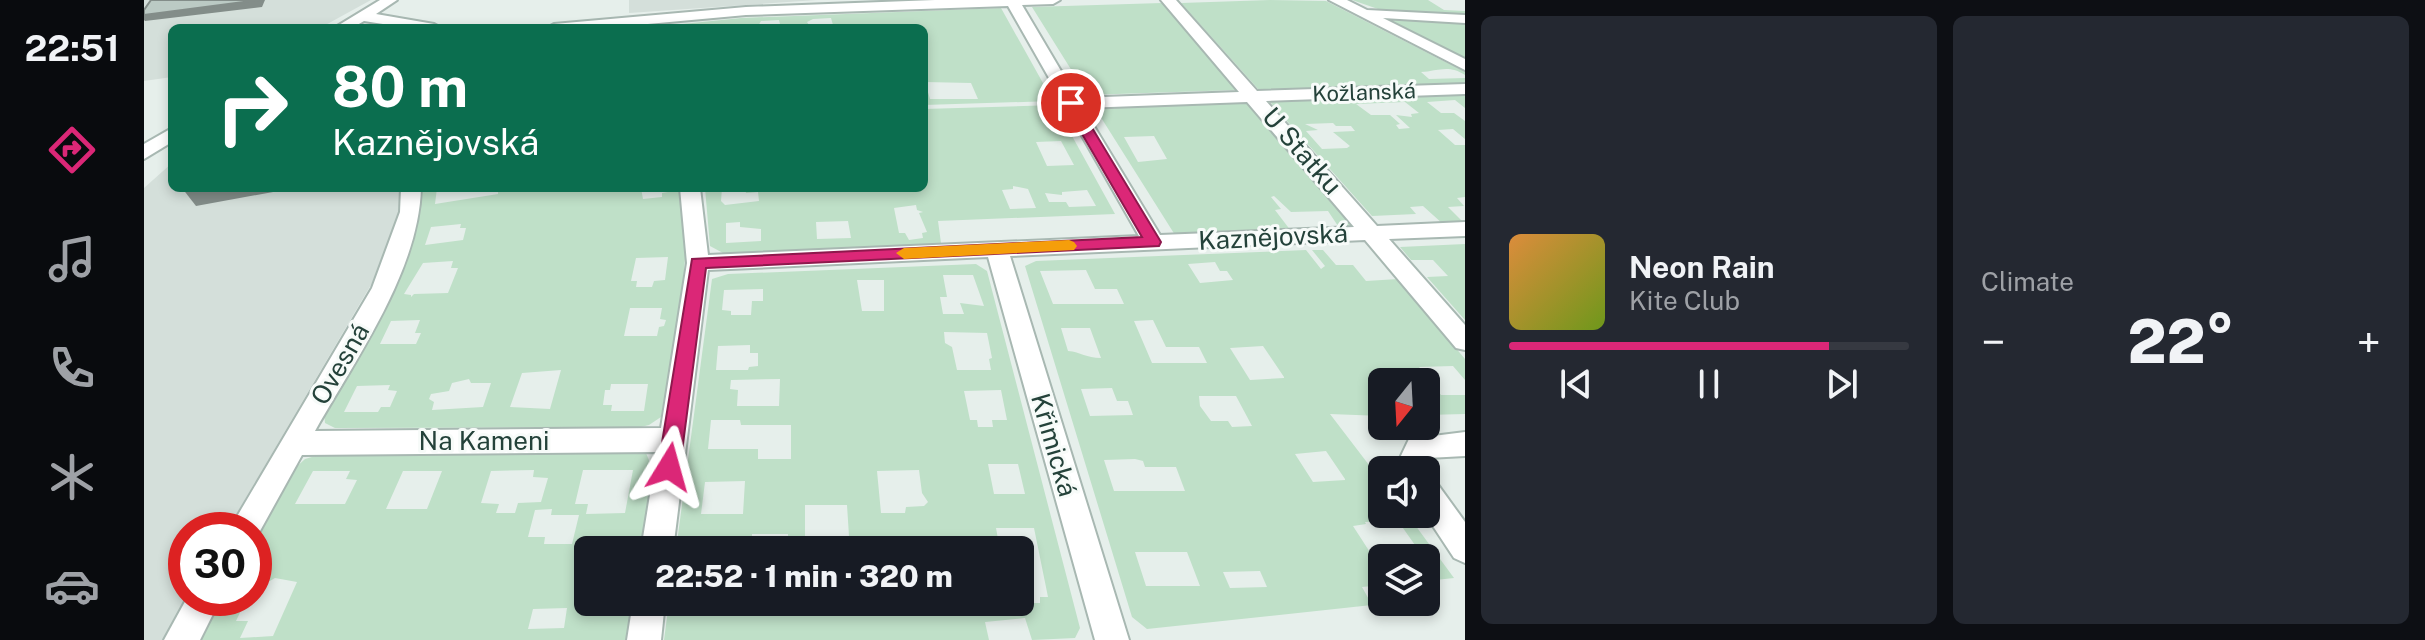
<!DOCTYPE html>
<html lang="en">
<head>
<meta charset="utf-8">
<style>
	:root { --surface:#171b24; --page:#242831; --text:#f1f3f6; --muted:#9ea1a6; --line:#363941; --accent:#db2777 }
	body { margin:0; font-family:"Public Sans",sans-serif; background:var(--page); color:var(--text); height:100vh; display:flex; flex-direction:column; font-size:30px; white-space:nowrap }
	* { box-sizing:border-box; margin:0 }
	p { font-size:26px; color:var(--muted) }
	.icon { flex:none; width:44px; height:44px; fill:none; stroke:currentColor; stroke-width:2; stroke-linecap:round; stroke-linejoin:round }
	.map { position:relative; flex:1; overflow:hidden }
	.drawer { display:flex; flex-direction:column; gap:16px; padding:16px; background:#0d0f14; width:960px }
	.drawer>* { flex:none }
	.hud { position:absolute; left:24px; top:24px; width:760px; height:168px; border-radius:12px; box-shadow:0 4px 12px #0003; background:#0b6e4f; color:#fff; overflow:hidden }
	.needle { width:52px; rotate:198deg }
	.controls { position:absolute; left:1224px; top:368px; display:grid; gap:16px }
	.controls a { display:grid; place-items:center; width:72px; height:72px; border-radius:12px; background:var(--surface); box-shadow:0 4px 12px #0003; font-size:40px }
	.speed { position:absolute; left:24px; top:512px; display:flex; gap:16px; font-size:40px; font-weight:700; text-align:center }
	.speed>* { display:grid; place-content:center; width:104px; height:104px; border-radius:50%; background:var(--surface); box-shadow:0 4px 12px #0003; line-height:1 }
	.speed .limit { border:12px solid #d22; background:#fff; color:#111 }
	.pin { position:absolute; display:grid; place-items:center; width:68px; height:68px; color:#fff; margin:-34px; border:4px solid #fff; border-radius:50%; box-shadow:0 2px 8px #0007 }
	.me { position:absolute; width:88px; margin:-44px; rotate:8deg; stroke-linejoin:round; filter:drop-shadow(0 0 6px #0008) }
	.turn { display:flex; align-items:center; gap:28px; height:168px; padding:0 32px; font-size:36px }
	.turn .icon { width:104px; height:104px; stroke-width:2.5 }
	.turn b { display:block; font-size:56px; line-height:68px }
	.big { font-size:60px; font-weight:800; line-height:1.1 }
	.drawer .widget { flex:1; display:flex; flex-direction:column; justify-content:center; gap:12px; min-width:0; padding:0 28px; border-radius:12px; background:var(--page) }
	.song { display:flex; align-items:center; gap:24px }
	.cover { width:96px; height:96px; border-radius:12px; background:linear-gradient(135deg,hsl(30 70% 55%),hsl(80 70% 35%)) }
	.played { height:8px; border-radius:4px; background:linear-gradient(90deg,var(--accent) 80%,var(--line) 80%) }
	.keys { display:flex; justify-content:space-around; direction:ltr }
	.heat { display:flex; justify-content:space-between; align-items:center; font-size:44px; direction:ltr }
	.drawer .tiles { flex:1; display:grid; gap:16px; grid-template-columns:repeat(2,1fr) }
	.trip { position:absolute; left:430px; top:536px; width:460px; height:80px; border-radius:12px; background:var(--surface); box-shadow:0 4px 12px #0003; font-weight:800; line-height:80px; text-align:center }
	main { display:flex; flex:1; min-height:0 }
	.tabs { display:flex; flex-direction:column; width:144px; justify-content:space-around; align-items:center; background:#090b0e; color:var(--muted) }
	.tabs .icon { width:56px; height:56px }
	.tabs .on { color:var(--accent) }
	.tabs b { font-size:36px; color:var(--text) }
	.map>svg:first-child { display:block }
	.built { fill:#d4dfda }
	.green { fill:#bfe0c8; fill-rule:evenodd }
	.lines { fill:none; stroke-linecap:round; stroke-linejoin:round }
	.minor-casing { stroke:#a8b8b2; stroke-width:4 }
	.minor { fill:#fff; fill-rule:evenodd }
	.shaded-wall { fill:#838d89 }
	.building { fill:#bbcac4; stroke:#838d89; stroke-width:2 }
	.route { fill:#db2777; stroke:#8e194d; stroke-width:2 }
	.slow { fill:#f59e0b }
	.labels { text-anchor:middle; stroke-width:6; stroke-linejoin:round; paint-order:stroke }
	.far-street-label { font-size:22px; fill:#24423a; stroke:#f7fbf9 }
	.street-label { font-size:26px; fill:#24423a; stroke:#f7fbf9 }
</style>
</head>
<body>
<main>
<nav class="tabs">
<b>22:51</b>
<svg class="icon on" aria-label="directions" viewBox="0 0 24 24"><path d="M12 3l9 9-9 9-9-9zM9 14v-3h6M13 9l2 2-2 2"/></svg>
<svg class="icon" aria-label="music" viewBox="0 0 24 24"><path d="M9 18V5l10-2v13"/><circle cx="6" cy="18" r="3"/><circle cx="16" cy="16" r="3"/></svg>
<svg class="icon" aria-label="phone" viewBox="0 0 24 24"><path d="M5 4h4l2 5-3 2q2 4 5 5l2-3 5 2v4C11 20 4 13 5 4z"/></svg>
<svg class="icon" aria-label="climate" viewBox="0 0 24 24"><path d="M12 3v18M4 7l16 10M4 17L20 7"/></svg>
<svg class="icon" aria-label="car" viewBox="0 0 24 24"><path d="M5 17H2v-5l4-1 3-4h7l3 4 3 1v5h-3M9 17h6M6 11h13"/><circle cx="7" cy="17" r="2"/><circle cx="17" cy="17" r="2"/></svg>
</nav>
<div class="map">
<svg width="1321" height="640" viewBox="0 0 1321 640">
	<rect width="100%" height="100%" fill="#e6efeb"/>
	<g class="built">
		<polygon points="0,0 227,0 176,28 28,28 28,77 0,81"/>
		<polygon points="485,0 673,0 485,13"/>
		<polygon points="28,163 28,188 257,188 255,215 228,283 83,530 42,530 43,598 18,640 0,640 0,188"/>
	</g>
	<g class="green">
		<path d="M 1126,0 L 1182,1 L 1321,72 L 1321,75 C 1305,64 1293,71 1277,72 L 1285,79 L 1321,78 L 1321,83 L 1115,90 L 1037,3 Z"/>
		<polygon points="1208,0 1284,0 1300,10 1321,11 1321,15 1234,9"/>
		<polygon points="1018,3 1092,90 943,95 888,7"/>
		<path d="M 857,8 L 909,101 L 780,105 L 780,28 L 705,28 L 704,25 L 689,25 L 687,18 L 669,19 L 663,22 L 667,28 L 637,28 L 635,20 L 617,21 L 613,28 L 578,28 L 576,24 L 556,28 L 500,28 L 597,18 ZM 781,82 L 827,83 L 834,99 L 786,99 Z"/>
		<polygon points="1248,19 1321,24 1321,58 1248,22"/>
		<path d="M 1321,95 L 1321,108 L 1311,100 L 1283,102 L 1297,113 L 1310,113 L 1321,121 L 1321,139 L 1309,129 L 1294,130 L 1311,145 L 1321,145 L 1321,197 L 1313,198 L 1320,206 L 1304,207 L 1321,224 L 1299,224 L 1279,206 L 1266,207 L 1272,214 L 1228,216 L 1126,102 ZM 1261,102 L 1275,113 L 1267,114 L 1268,117 L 1252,115 L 1266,128 L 1255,129 L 1252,125 L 1256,124 L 1246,115 L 1227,115 L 1212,104 ZM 1189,123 L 1192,126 L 1207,126 L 1211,131 L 1189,132 L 1206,146 L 1203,148 L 1178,149 L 1162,131 L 1174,130 L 1161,124 Z"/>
		<path d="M 1103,102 L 1209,228 L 1196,229 L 1184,211 L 1147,212 L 1130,196 L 1127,197 L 1137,209 L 1131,210 L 1147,231 L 1031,235 L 951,108 ZM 1010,136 L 1023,159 L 994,162 L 980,137 Z"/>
		<path d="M 911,105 L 971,214 L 794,221 L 797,243 L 790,245 L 579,253 L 566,246 L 561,188 L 578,188 L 577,201 L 581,205 L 615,201 L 614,192 L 602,193 L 601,188 L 780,188 L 780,109 ZM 917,141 L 930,165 L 903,166 L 892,142 ZM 869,186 L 884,189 L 892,208 L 866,209 L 858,190 L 869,189 ZM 943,190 L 952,206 L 925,207 L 922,202 L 905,202 L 901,193 L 918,195 L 918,192 ZM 772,205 L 773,210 L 779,212 L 775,213 L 783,232 L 778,233 L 779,238 L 765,240 L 761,233 L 755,233 L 750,208 ZM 704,221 L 707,238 L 673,239 L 672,222 ZM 596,222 L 596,227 L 617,229 L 617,241 L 582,243 L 582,223 Z"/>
		<path d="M 278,188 L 293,188 L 291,204 L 354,194 L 354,188 L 497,188 L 499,199 L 518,197 L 518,193 L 524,192 L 523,188 L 538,188 L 542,247 L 538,296 L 517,417 L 505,425 L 497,427 L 191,428 L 181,423 L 180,414 C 218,343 269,269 278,188 ZM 317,224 L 316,228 L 322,228 L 319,240 L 281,245 L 287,227 ZM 524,257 L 521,280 L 510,281 L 508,287 L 492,287 L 493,281 L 487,281 L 492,258 ZM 309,261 L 307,268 L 314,268 L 304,293 L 270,294 L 267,297 L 267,295 L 260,294 L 279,263 ZM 486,308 L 518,308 L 516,319 L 522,320 L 520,326 L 515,327 L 513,336 L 480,336 ZM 276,320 L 271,333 L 277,333 L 272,344 L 236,344 L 247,321 ZM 417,370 L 406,409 L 366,407 L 378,373 ZM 325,379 L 327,383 L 347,383 L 339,407 L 288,410 L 290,402 L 285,399 L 287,394 L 305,391 L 308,383 ZM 467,384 L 504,384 L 500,411 L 467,411 L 468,405 L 459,405 L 461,390 L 466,390 ZM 246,385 L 244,390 L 253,391 L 246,407 L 237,407 L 234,412 L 200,412 L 213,386 Z"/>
		<polygon points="1321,244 1321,320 1283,277 1304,276 1289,260 1267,260 1256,247"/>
		<path d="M 1162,250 L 1177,269 L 1181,266 L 1168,250 L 1179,250 L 1192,265 L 1209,265 L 1222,281 L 1254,279 L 1321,359 L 1321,380 L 1309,366 L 1275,367 L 1297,395 L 1321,395 L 1321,414 L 1282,415 L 1282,408 L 1286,408 L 1282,402 L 1282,382 L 1238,382 L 1238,416 L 1186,414 L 1238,482 L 1238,514 L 1263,514 L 1310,578 L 1282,581 L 1282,558 L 1266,558 L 1278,555 L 1254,521 L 1221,522 L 1222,524 L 1209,526 L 1231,560 L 1238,559 L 1238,585 L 1218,587 L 1228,605 L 1003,629 L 988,617 L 881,266 L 892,261 ZM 1071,262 L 1076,271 L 1083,271 L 1089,280 L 1056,283 L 1044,264 ZM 942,270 L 951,289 L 973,289 L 980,304 L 909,304 L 896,271 ZM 1009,320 L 1022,347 L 1055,347 L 1063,363 L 1008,363 L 990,321 ZM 917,328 L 946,328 L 957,358 C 942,358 937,352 924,351 ZM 1119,346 L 1140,377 L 1140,378 L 1106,380 L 1086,348 ZM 968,388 L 973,401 L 984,401 L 989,415 L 946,416 L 937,389 ZM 1055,396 L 1092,396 L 1108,426 L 1088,427 L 1084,421 L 1067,421 L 1056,406 ZM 1182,451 L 1201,479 L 1201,480 L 1169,482 L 1151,454 ZM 991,459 L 999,461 L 1001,467 L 1032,467 L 1041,491 L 970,491 L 960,460 ZM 991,552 L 1043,552 L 1056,586 L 1002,586 ZM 1116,571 L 1123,587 L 1086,588 L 1079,572 Z"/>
		<path d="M 832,264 L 843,271 L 936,628 L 931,638 L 888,640 L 881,618 L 841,622 L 845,640 L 520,640 L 525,602 L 547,602 L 546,614 L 602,614 L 603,605 L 609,602 L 896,603 L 896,597 L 904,597 L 890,528 L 852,528 L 856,550 L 644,550 L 644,534 L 608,534 L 608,550 L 532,550 L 568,279 L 584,274 ZM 799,275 L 829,275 L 840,306 L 816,303 L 820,314 L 799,314 L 796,297 L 803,297 ZM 713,280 L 740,280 L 740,311 L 718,311 ZM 580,290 L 619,289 L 619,301 L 608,301 L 607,315 L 587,315 L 587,311 L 578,310 ZM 800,332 L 843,333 L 848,358 L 845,359 L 847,370 L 813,370 L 808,347 L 801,343 ZM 606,345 L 606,353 L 614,353 L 614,366 L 605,367 L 604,370 L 572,370 L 574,346 ZM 636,379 L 635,406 L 593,406 L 594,390 L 586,389 L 587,380 ZM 857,390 L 863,420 L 848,420 L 849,427 L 834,427 L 833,420 L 826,420 L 820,391 ZM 567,420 L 596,420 L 597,425 L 647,425 L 647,459 L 614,459 L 614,449 L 564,449 ZM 844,464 L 874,464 L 881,494 L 850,494 ZM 775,470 L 778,493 L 784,502 L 780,506 L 762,507 L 761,513 L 737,513 L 733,471 ZM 601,481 L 599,514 L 557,514 L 561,482 ZM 661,505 L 703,505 L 705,536 L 661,536 Z"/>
		<path d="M 492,451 L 502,453 L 509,470 L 496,550 L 444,550 L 444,602 L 488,602 L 482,640 L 55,640 L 78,598 L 103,598 L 92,621 L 104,621 L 96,638 L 129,636 L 153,582 L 131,578 L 124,582 L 110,583 L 110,540 L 148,471 L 161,459 L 178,454 ZM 390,470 L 389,477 L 404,478 L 397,502 L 374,503 L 371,513 L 352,513 L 355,504 L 337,503 L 347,471 ZM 439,470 L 489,470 L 481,513 L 442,514 L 444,504 L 431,504 ZM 169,471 L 206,471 L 202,479 L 213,480 L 201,504 L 151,504 ZM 259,471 L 298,471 L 283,509 L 242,509 ZM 408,509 L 407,515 L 435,515 L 428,544 L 400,544 L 401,537 L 384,537 L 391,510 ZM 423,608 L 420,628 L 384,629 L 389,609 Z"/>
	</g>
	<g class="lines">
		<defs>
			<g id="minor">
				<polygon points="236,0 253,0 232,14 290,24 297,28 264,28 220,21 208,28 190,28"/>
				<path d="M 791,0 L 916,0 L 909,4 L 878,5 L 933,98 L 1095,92 L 1017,0 L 1032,0 L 1113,91 L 1321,84 L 1321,94 L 1122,101 L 1233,226 L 1321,222 L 1321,236 L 1245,239 L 1321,325 L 1321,350 L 1312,348 L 1221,240 L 866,256 L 985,640 L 951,640 L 844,257 L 564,270 L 529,550 L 497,550 L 513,452 L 158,455 L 111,540 L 110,530 L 85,530 L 228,288 L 256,212 L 257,188 L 277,188 C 275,271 211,360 171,431 L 517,428 L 543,263 L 536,188 L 556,188 L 564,255 L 995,236 L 864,6 L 602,15 L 460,28 L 403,28 L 410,24 L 602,7 ZM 1103,102 L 1210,227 L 1016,235 L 939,108 Z"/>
				<polygon points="1185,0 1203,0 1223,10 1321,15 1321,23 1239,18 1321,59 1321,70"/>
				<polygon points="28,128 28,142 0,159 0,144"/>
				<polygon points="1321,432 1321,456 1284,458 1286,470 1283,478 1292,482 1321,522 1321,563 1310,558 1281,514 1282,470 1258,470 1255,460 1265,439"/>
				<polygon points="43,598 77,598 56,640 20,640"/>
				<polygon points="489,602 521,602 517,640 483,640"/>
			</g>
		</defs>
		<use href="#minor" class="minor-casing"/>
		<use href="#minor" class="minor"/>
	</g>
	<g class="shaded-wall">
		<polygon points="115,0 121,0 118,7 1,21 0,20 0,15"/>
		<polygon points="38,188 151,188 52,206"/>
	</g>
	<polygon class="building" points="7,0 115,0 0,15 0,10"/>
	<polygon class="route" points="927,99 933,103 1017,242 1015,246 562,268 536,467 532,474 525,477 517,474 514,467 548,259 998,237 920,103"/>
	<polygon class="slow" points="925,240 930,242 933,246 930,250 760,259 752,253 760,248"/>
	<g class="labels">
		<g class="far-street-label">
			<text transform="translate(1220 92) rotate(-2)" y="8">Kožlanská</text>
		</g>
		<g class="street-label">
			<text transform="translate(1158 151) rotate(49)" y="9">U Statku</text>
			<text transform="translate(1129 237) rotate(-3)" y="9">Kaznějovská</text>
			<text transform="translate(196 364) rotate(-60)" y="9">Ovesná</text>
			<text x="340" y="450">Na Kameni</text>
			<text transform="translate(910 445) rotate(74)" y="9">Křimická</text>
		</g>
	</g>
</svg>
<div class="controls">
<a><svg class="needle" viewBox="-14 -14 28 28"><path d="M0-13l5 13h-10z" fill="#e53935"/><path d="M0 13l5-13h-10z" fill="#9ea1a6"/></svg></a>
<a><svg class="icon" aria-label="sound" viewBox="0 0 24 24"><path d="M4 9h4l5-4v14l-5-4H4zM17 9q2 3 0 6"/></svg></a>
<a><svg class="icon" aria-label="layers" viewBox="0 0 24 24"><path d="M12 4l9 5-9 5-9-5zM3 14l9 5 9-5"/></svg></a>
</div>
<div class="speed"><div class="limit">30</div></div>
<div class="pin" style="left:927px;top:103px;background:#d93025"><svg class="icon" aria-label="arrive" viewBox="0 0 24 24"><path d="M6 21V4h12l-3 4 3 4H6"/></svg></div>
<svg class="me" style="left:525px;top:467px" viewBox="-20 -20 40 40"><path d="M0-17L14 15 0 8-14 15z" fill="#db2777" stroke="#fff" stroke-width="4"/></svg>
<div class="trip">22:52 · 1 min · 320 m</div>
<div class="hud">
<div class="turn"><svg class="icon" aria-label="right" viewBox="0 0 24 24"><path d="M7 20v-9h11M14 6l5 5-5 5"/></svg><div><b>80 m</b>Kaznějovská</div></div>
</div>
</div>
<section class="drawer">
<div class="tiles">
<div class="widget">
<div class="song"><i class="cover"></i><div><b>Neon Rain</b><p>Kite Club</p></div></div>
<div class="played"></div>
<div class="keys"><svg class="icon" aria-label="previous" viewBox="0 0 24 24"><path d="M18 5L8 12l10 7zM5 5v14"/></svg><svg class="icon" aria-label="pause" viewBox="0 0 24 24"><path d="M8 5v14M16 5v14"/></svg><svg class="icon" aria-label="next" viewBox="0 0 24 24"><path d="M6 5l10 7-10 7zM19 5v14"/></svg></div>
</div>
<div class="widget"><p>Climate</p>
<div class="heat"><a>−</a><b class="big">22°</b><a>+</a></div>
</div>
</div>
</section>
</main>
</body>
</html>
